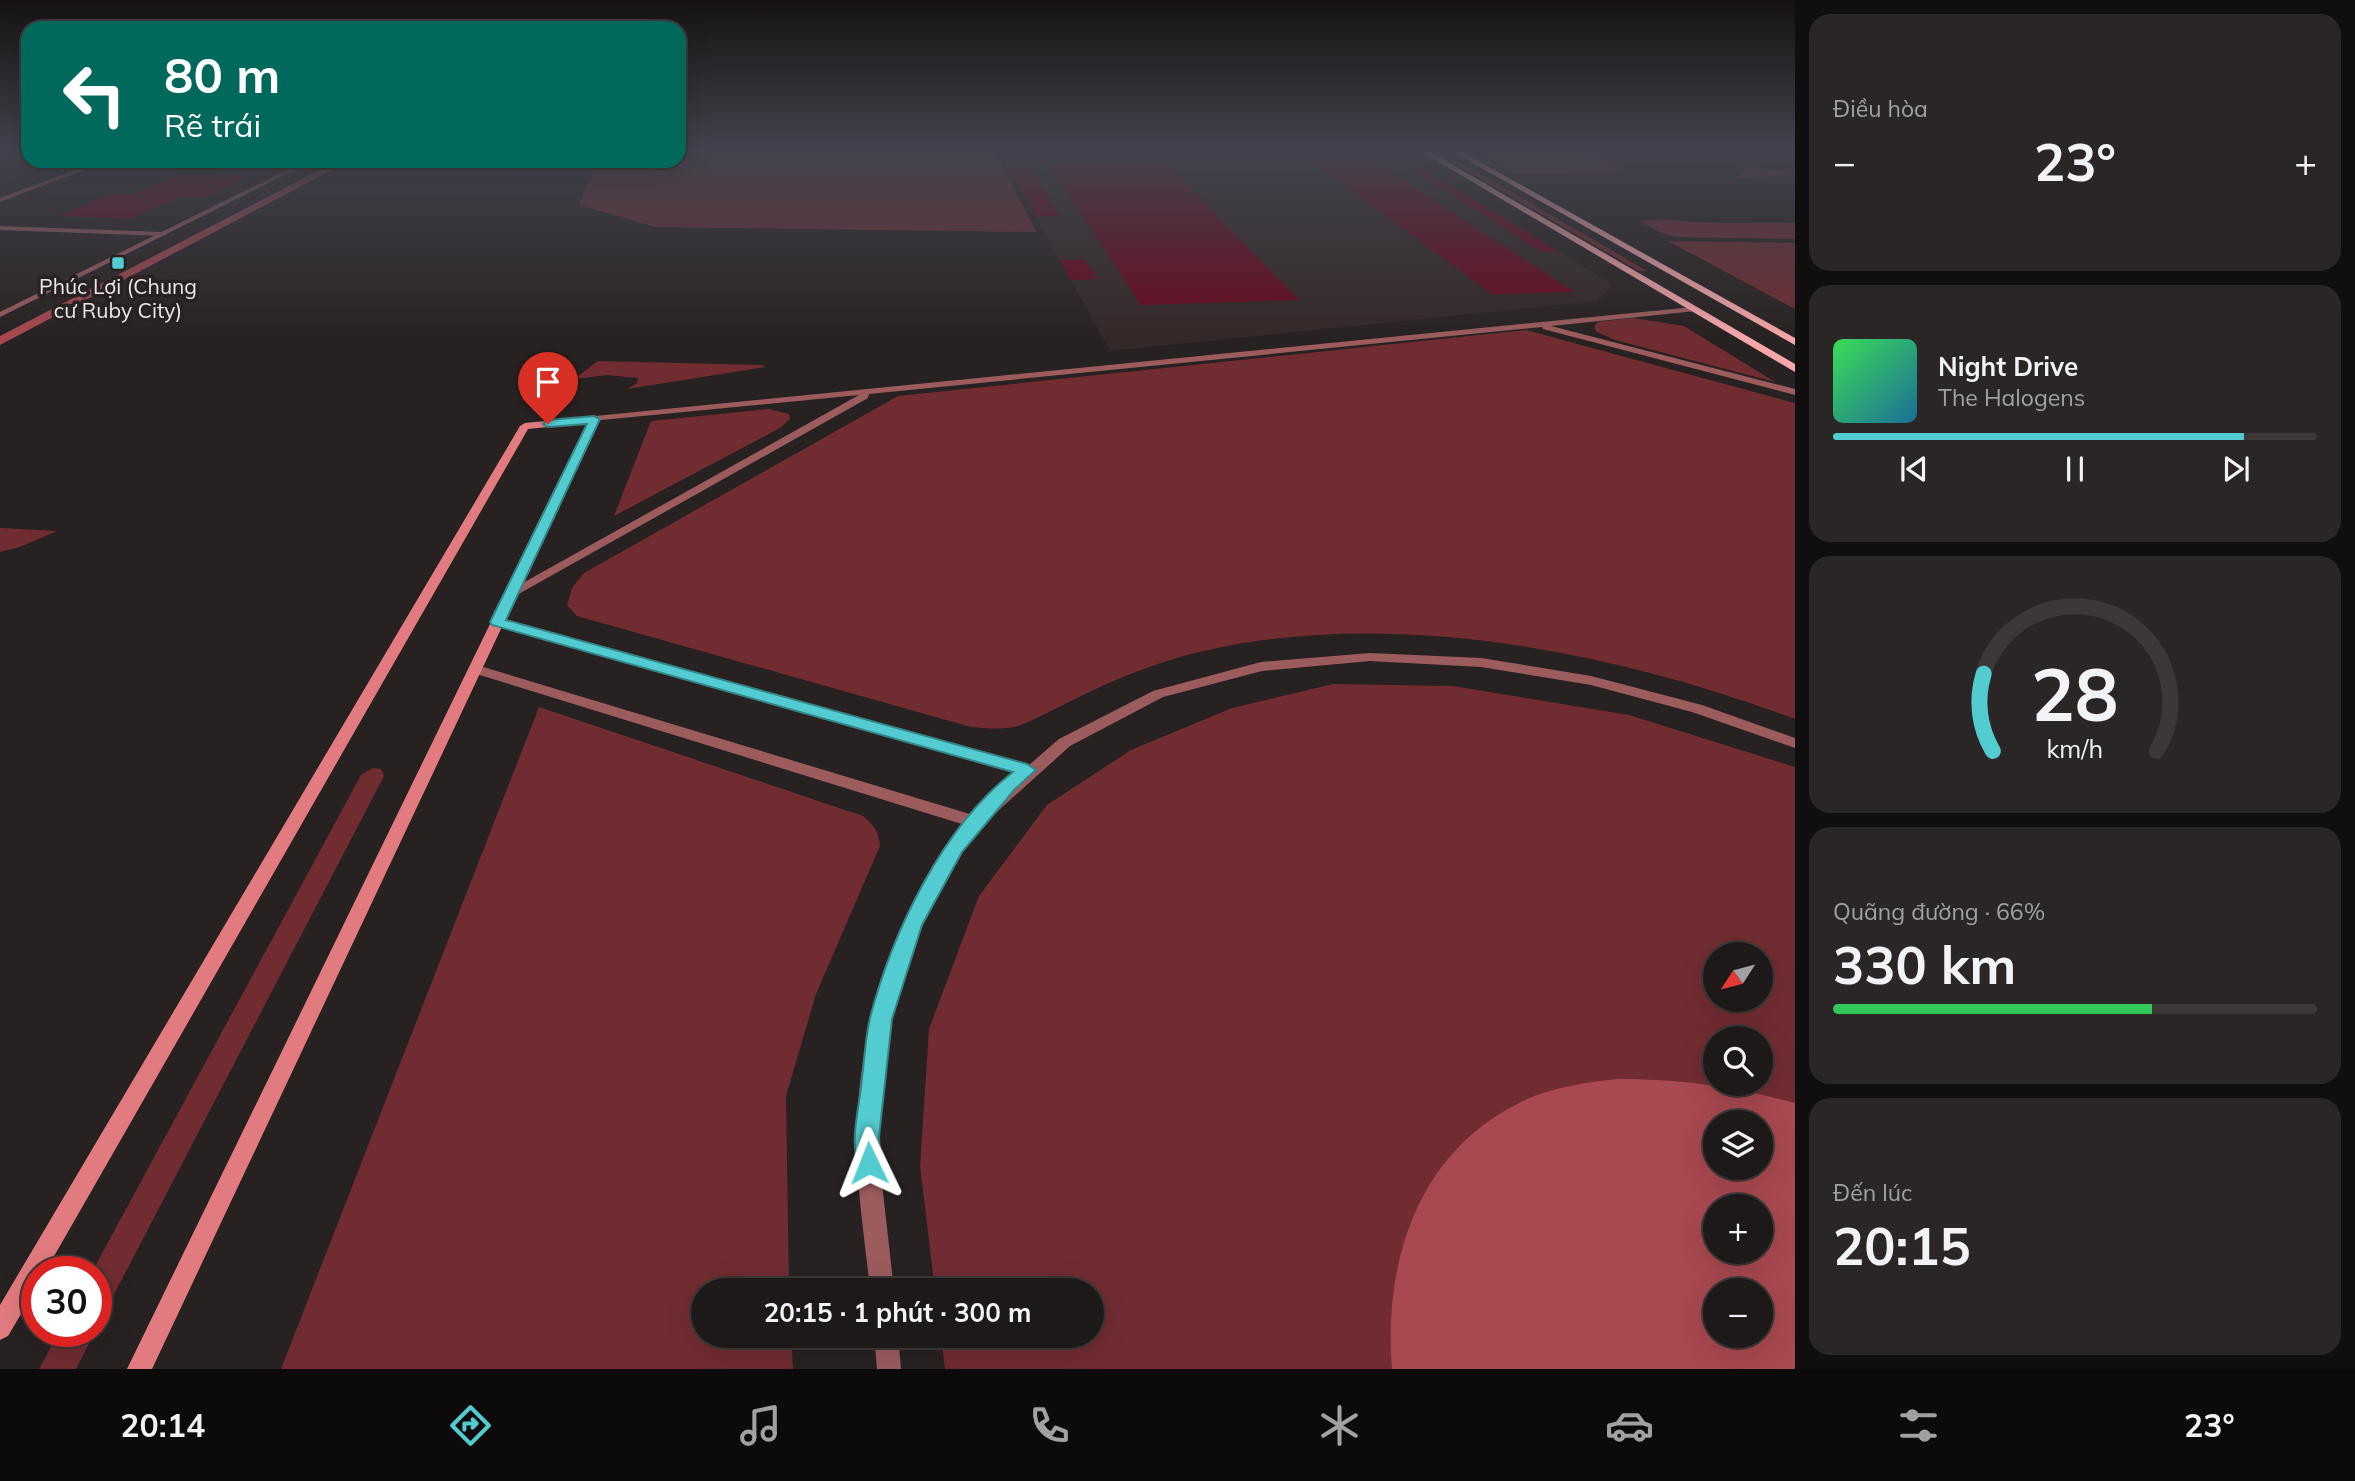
<!DOCTYPE html>
<html lang="vi">
<head>
<meta charset="utf-8">
<style>
	:root { --surface:#1e1919; --page:#2b2626; --text:#f1f3f6; --muted:#a1a0a2; --line:#3c3838; --accent:#52ccd0 }
	body { margin:0; font-family:Mulish,sans-serif; background:var(--page); color:var(--text); height:100vh; display:flex; flex-direction:column; font-size:26px; white-space:nowrap }
	* { box-sizing:border-box; margin:0 }
	p { font-size:23px; color:var(--muted) }
	.icon { flex:none; width:38px; height:38px; fill:none; stroke:currentColor; stroke-width:2; stroke-linecap:round; stroke-linejoin:round }
	.map { position:relative; flex:1; overflow:hidden }
	.panel { display:flex; flex-direction:column; gap:14px; padding:14px; background:#100e0e; width:560px }
	.panel>* { flex:none }
	.hud { position:absolute; left:21px; top:21px; width:665px; height:147px; border-radius:21px; box-shadow:0 7px 28px #0002,0 0 0 2px var(--line); background:#00695c; color:#fff; overflow:hidden }
	.needle { width:46px; rotate:234deg }
	.buttons { position:absolute; left:1703px; top:942px; display:grid; gap:14px }
	.buttons a { display:grid; place-items:center; width:70px; height:70px; border-radius:50%; background:var(--surface); box-shadow:0 7px 28px #0002,0 0 0 2px var(--line); font-size:35px }
	.speed { position:absolute; left:21px; top:1256px; display:flex; gap:14px; font-size:35px; font-weight:700; text-align:center }
	.speed>* { display:grid; place-content:center; width:91px; height:91px; border-radius:50%; background:var(--surface); box-shadow:0 7px 28px #0002,0 0 0 2px var(--line); line-height:1 }
	.speed .limit { border:10px solid #d22; background:#fff; color:#111 }
	.pin { position:absolute; display:grid; place-items:center; width:60px; height:60px; color:#fff; margin:-72px -30px; border-radius:50% 50% 50% 0; rotate:-45deg; box-shadow:0 0 7px #0007 }
	.pin .icon { rotate:45deg }
	.me { position:absolute; width:77px; margin:-38px; rotate:358deg; stroke-linejoin:round; filter:drop-shadow(0 0 5px #0008) }
	.turn { display:flex; align-items:center; gap:24px; height:147px; padding:0 28px; font-size:32px }
	.turn .icon { width:91px; height:91px; stroke-width:2.5 }
	.turn b { display:block; font-size:49px; line-height:60px }
	.big { font-size:52px; font-weight:700; line-height:1.1 }
	.panel .card { flex:1; display:flex; flex-direction:column; justify-content:center; gap:10px; min-width:0; padding:0 24px; border-radius:21px; background:var(--page) }
	.panel .dial { align-items:center; gap:0 }
	.dial svg { height:182px; overflow:visible; fill:none; stroke:var(--line); stroke-width:7; stroke-linecap:round; text-anchor:middle }
	.dial text { fill:var(--text); stroke:none }
	.song { display:flex; align-items:center; gap:21px }
	.cover { width:84px; height:84px; border-radius:10px; background:linear-gradient(135deg,hsl(130 70% 55%),hsl(200 70% 35%)) }
	.played { height:7px; border-radius:4px; background:linear-gradient(90deg,var(--accent) 85%,var(--line) 85%) }
	.keys { display:flex; justify-content:space-around; direction:ltr }
	.heat { display:flex; justify-content:space-between; align-items:center; font-size:38px; direction:ltr }
	.charge { height:10px; border-radius:5px; background:linear-gradient(90deg,#34c759 66%,var(--line) 0) }
	.trip { position:absolute; left:691px; top:1278px; width:413px; height:70px; border-radius:35px; background:var(--surface); box-shadow:0 7px 28px #0002,0 0 0 2px var(--line); font-weight:700; line-height:70px; text-align:center }
	.tab-bar { display:flex; height:112px; justify-content:space-around; align-items:center; background:#0c0a0a; color:var(--muted) }
	.tab-bar .icon { width:49px; height:49px }
	.tab-bar .selected { color:var(--accent) }
	.tab-bar b { font-size:32px; color:var(--text) }
	main { display:flex; flex:1; min-height:0 }
	.map>svg:first-child { display:block }
	.built { fill:#352828 }
	.green { fill:#702c31; fill-rule:evenodd }
	.water { fill:#a84850; fill-rule:evenodd }
	.building { fill:#6a091d }
	.lines { fill:none; stroke-linecap:round; stroke-linejoin:round }
	.minor { fill:#9c5c5e; fill-rule:evenodd }
	.tertiary { fill:#9c5c5e; fill-rule:evenodd }
	.secondary { fill:#e17b7f; fill-rule:evenodd }
	.primary { fill:#f7a7a9; fill-rule:evenodd }
	.route { fill:#52ccd0; stroke:#358587; stroke-width:2 }
	.poi-dot { fill:#52ccd0; stroke:#282121; stroke-width:2.5 }
	.labels { text-anchor:middle; stroke-width:7; stroke-linejoin:round; paint-order:stroke }
	.far-poi-label { font-size:21px; fill:#ebe7e7; stroke:#282121 }
</style>
</head>
<body>
<main>
<div class="map">
<svg width="1795" height="1369" viewBox="0 0 1795 1369">
	<rect width="100%" height="100%" fill="#282121"/>
	<polygon class="built" points="998,148 1392,148 1612,284 1598,301 1110,351"/>
	<g class="green">
		<polygon points="679,148 992,148 1037,232 656,227 579,205 597,161 679,161"/>
		<polygon points="1428,148 1436,148 1647,271 1639,271"/>
		<polygon points="1472,148 1581,148 1629,172 1515,173"/>
		<polygon points="1700,148 1745,148 1795,155 1795,158 1752,151 1722,151 1760,169 1795,172 1795,175 1734,179 1742,174 1745,166 1738,161"/>
		<path d="M 1663,219 C 1707,225 1751,222 1795,223 L 1795,239 L 1678,237 L 1663,234 L 1640,221 Z"/>
		<polygon points="1668,241 1795,243 1795,309"/>
		<polygon points="1633,318 1684,326 1775,382 1615,340 1597,332 1594,328 1597,322"/>
		<path d="M 1526,330 L 1795,403 L 1795,719 C 1616,652 1394,607 1204,651 C 1181,656 1156,664 1133,673 C 1104,684 1075,699 1047,713 C 1036,718 1025,725 1013,727 C 999,730 985,728 971,727 L 577,616 L 567,605 L 572,588 L 584,573 L 898,396 Z"/>
		<polygon points="598,361 762,365 766,367 627,389 637,383 638,378 607,375 574,379"/>
		<polygon points="769,409 789,414 790,419 780,428 614,516 651,421"/>
		<polygon points="0,528 57,531 20,547 0,552"/>
		<path d="M 1333,684 L 1453,686 L 1629,715 L 1795,767 L 1795,1369 L 945,1369 L 941,1335 L 1092,1335 L 1092,1290 L 935,1290 L 920,1166 L 929,1029 L 979,896 L 1047,805 L 1131,750 L 1232,708 ZM 1715,954 L 1760,954 L 1760,999 L 1715,999 ZM 1715,1038 L 1760,1038 L 1760,1083 L 1715,1083 ZM 1715,1122 L 1760,1122 L 1760,1167 L 1715,1167 ZM 1715,1206 L 1760,1206 L 1760,1251 L 1715,1251 ZM 1715,1290 L 1760,1290 L 1760,1335 L 1715,1335 Z"/>
		<path d="M 539,707 L 863,816 C 874,825 879,832 880,846 L 816,994 L 786,1096 L 789,1290 L 704,1290 L 704,1335 L 791,1335 L 793,1369 L 281,1369 Z"/>
		<polygon points="373,768 381,769 384,776 96,1329 96,1272 92,1272 361,775"/>
		<polygon points="59,1332 95,1332 76,1369 39,1369"/>
	</g>
	<g class="water">
		<polygon points="337,161 349,161 0,345 0,336"/>
		<path d="M 1616,1079 C 1683,1079 1730,1086 1795,1103 L 1795,1369 L 1392,1369 C 1383,1260 1419,1150 1523,1101 C 1552,1087 1584,1083 1616,1079 ZM 1715,1122 L 1760,1122 L 1760,1167 L 1715,1167 ZM 1715,1206 L 1760,1206 L 1760,1251 L 1715,1251 ZM 1715,1290 L 1760,1290 L 1760,1335 L 1715,1335 Z"/>
	</g>
	<g class="building">
		<polygon points="1373,160 1574,292 1492,294 1311,161"/>
		<polygon points="1166,163 1299,300 1141,305 1049,165"/>
		<polygon points="1404,165 1418,165 1558,251 1542,252"/>
		<polygon points="1009,168 1030,168 1060,216 1036,217"/>
		<polygon points="183,173 250,176 204,198 179,197 129,219 59,216 112,193 134,194"/>
		<polygon points="1085,259 1097,279 1071,280 1060,260"/>
	</g>
	<g class="lines">
		<g class="minor">
			<polygon points="2,148 28,148 28,151 5,150"/>
			<polygon points="99,161 108,161 0,202 0,198"/>
			<polygon points="0,226 163,232 167,234 163,236 0,230"/>
			<polygon points="1693,307 1697,309 1696,311 1551,326 1795,389 1795,395 1543,329 1542,327 869,394 868,398 515,596 511,597 505,593 859,395 591,421 590,419 595,416"/>
			<path d="M 497,618 L 1029,765 L 1059,739 L 1153,691 L 1261,662 L 1370,653 L 1481,658 L 1591,676 L 1702,705 L 1795,738 L 1795,748 L 1692,712 L 1591,685 L 1481,667 L 1370,661 L 1262,671 L 1163,697 L 1070,746 L 989,819 L 958,857 L 927,909 L 913,943 L 892,1017 L 880,1097 L 877,1139 L 894,1290 L 870,1290 C 865,1239 856,1187 857,1136 C 857,1029 897,907 965,825 L 470,672 L 468,669 L 470,666 L 480,666 L 973,815 L 1020,773 L 492,625 L 490,622 L 492,619 Z"/>
			<polygon points="874,1335 898,1335 901,1369 877,1369"/>
		</g>
		<polygon class="tertiary" points="305,161 313,161 0,317 0,312"/>
		<polygon class="secondary" points="595,416 600,419 152,1369 127,1369 588,423 528,429 45,1272 37,1272 37,1287 8,1336 0,1340 0,1305 520,426 525,423"/>
		<g class="primary">
			<polygon points="1415,148 1424,148 1795,364 1795,372"/>
			<polygon points="1446,148 1455,148 1795,338 1795,345"/>
		</g>
	</g>
	<linearGradient id="sky" x2="0" y2="1"><stop stop-color="#161212"/><stop offset="0.44" stop-color="#42434e"/><stop offset="1" stop-color="#42434e" stop-opacity="0"/></linearGradient>
	<rect width="1795" height="340" fill="url(#sky)"/>
	<path class="route" d="M 594,416 L 600,419 L 506,620 L 1027,764 L 1036,770 L 1015,789 L 962,852 L 922,925 L 892,1019 L 879,1137 L 881,1163 L 878,1171 L 869,1174 L 860,1171 C 849,1145 858,1114 861,1087 C 864,1064 865,1040 870,1018 C 892,933 942,827 1013,772 L 492,625 L 490,622 L 587,424 L 548,427 L 543,424 L 548,420 Z"/>
	<rect class="poi-dot" x="111" y="256" width="14" height="14" rx="3.5"/>
	<g class="labels">
		<g class="far-poi-label">
			<text x="118" y="294">Phúc Lợi (Chung<tspan x="118" dy="24">cư Ruby City)</tspan></text>
		</g>
	</g>
</svg>
<div class="buttons">
<a><svg class="needle" viewBox="-14 -14 28 28"><path d="M0-13l5 13h-10z" fill="#e53935"/><path d="M0 13l5-13h-10z" fill="#a1a0a2"/></svg></a>
<a><svg class="icon" aria-label="search" viewBox="0 0 24 24"><circle cx="10" cy="10" r="6"/><path d="M15 15l6 6"/></svg></a>
<a><svg class="icon" aria-label="layers" viewBox="0 0 24 24"><path d="M12 4l9 5-9 5-9-5zM3 14l9 5 9-5"/></svg></a>
<a>+</a>
<a>−</a>
</div>
<div class="speed"><div class="limit">30</div></div>
<div class="pin" style="left:548px;top:424px;background:#d93025"><svg class="icon" aria-label="arrive" viewBox="0 0 24 24"><path d="M6 21V4h12l-3 4 3 4H6"/></svg></div>
<svg class="me" style="left:869px;top:1163px" viewBox="-20 -20 40 40"><path d="M0-17L14 15 0 8-14 15z" fill="#52ccd0" stroke="#fff" stroke-width="4"/></svg>
<div class="trip">20:15 · 1 phút · 300 m</div>
<div class="hud">
<div class="turn"><svg class="icon" aria-label="left" viewBox="0 0 24 24"><path d="M17 20v-9H6M10 6l-5 5 5 5"/></svg><div><b>80 m</b>Rẽ trái</div></div>
</div>
</div>
<section class="panel">
<div class="card"><p>Điều hòa</p>
<div class="heat"><a>−</a><b class="big">23°</b><a>+</a></div>
</div>
<div class="card">
<div class="song"><i class="cover"></i><div><b>Night Drive</b><p>The Halogens</p></div></div>
<div class="played"></div>
<div class="keys"><svg class="icon" aria-label="previous" viewBox="0 0 24 24"><path d="M18 5L8 12l10 7zM5 5v14"/></svg><svg class="icon" aria-label="pause" viewBox="0 0 24 24"><path d="M8 5v14M16 5v14"/></svg><svg class="icon" aria-label="next" viewBox="0 0 24 24"><path d="M6 5l10 7-10 7zM19 5v14"/></svg></div>
</div>
<div class="card dial"><svg viewBox="0 0 100 80">
<path d="M14 69A42 42 0 1 1 86 69"/>
<path d="M14 69A42 42 0 0 1 10 35" stroke="#52ccd0"/>
<text x="50" y="56" font-size="32" font-weight="700">28</text>
<text x="50" y="72" font-size="11">km/h</text>
</svg></div>
<div class="card"><p>Quãng đường · 66%</p><b class="big">330 km</b><div class="charge"></div></div>
<div class="card"><p>Đến lúc</p><b class="big">20:15</b></div>
</section>
</main>
<nav class="tab-bar">
<b>20:14</b>
<svg class="icon selected" aria-label="directions" viewBox="0 0 24 24"><path d="M12 3l9 9-9 9-9-9zM9 14v-3h6M13 9l2 2-2 2"/></svg>
<svg class="icon" aria-label="music" viewBox="0 0 24 24"><path d="M9 18V5l10-2v13"/><circle cx="6" cy="18" r="3"/><circle cx="16" cy="16" r="3"/></svg>
<svg class="icon" aria-label="phone" viewBox="0 0 24 24"><path d="M5 4h4l2 5-3 2q2 4 5 5l2-3 5 2v4C11 20 4 13 5 4z"/></svg>
<svg class="icon" aria-label="climate" viewBox="0 0 24 24"><path d="M12 3v18M4 7l16 10M4 17L20 7"/></svg>
<svg class="icon" aria-label="car" viewBox="0 0 24 24"><path d="M5 17H2v-5l4-1 3-4h7l3 4 3 1v5h-3M9 17h6M6 11h13"/><circle cx="7" cy="17" r="2"/><circle cx="17" cy="17" r="2"/></svg>
<svg class="icon" aria-label="filters" viewBox="0 0 24 24"><path d="M4 7h16M4 17h16"/><circle cx="9" cy="7" r="2"/><circle cx="15" cy="17" r="2"/></svg>
<b>23°</b>
</nav>
</body>
</html>
